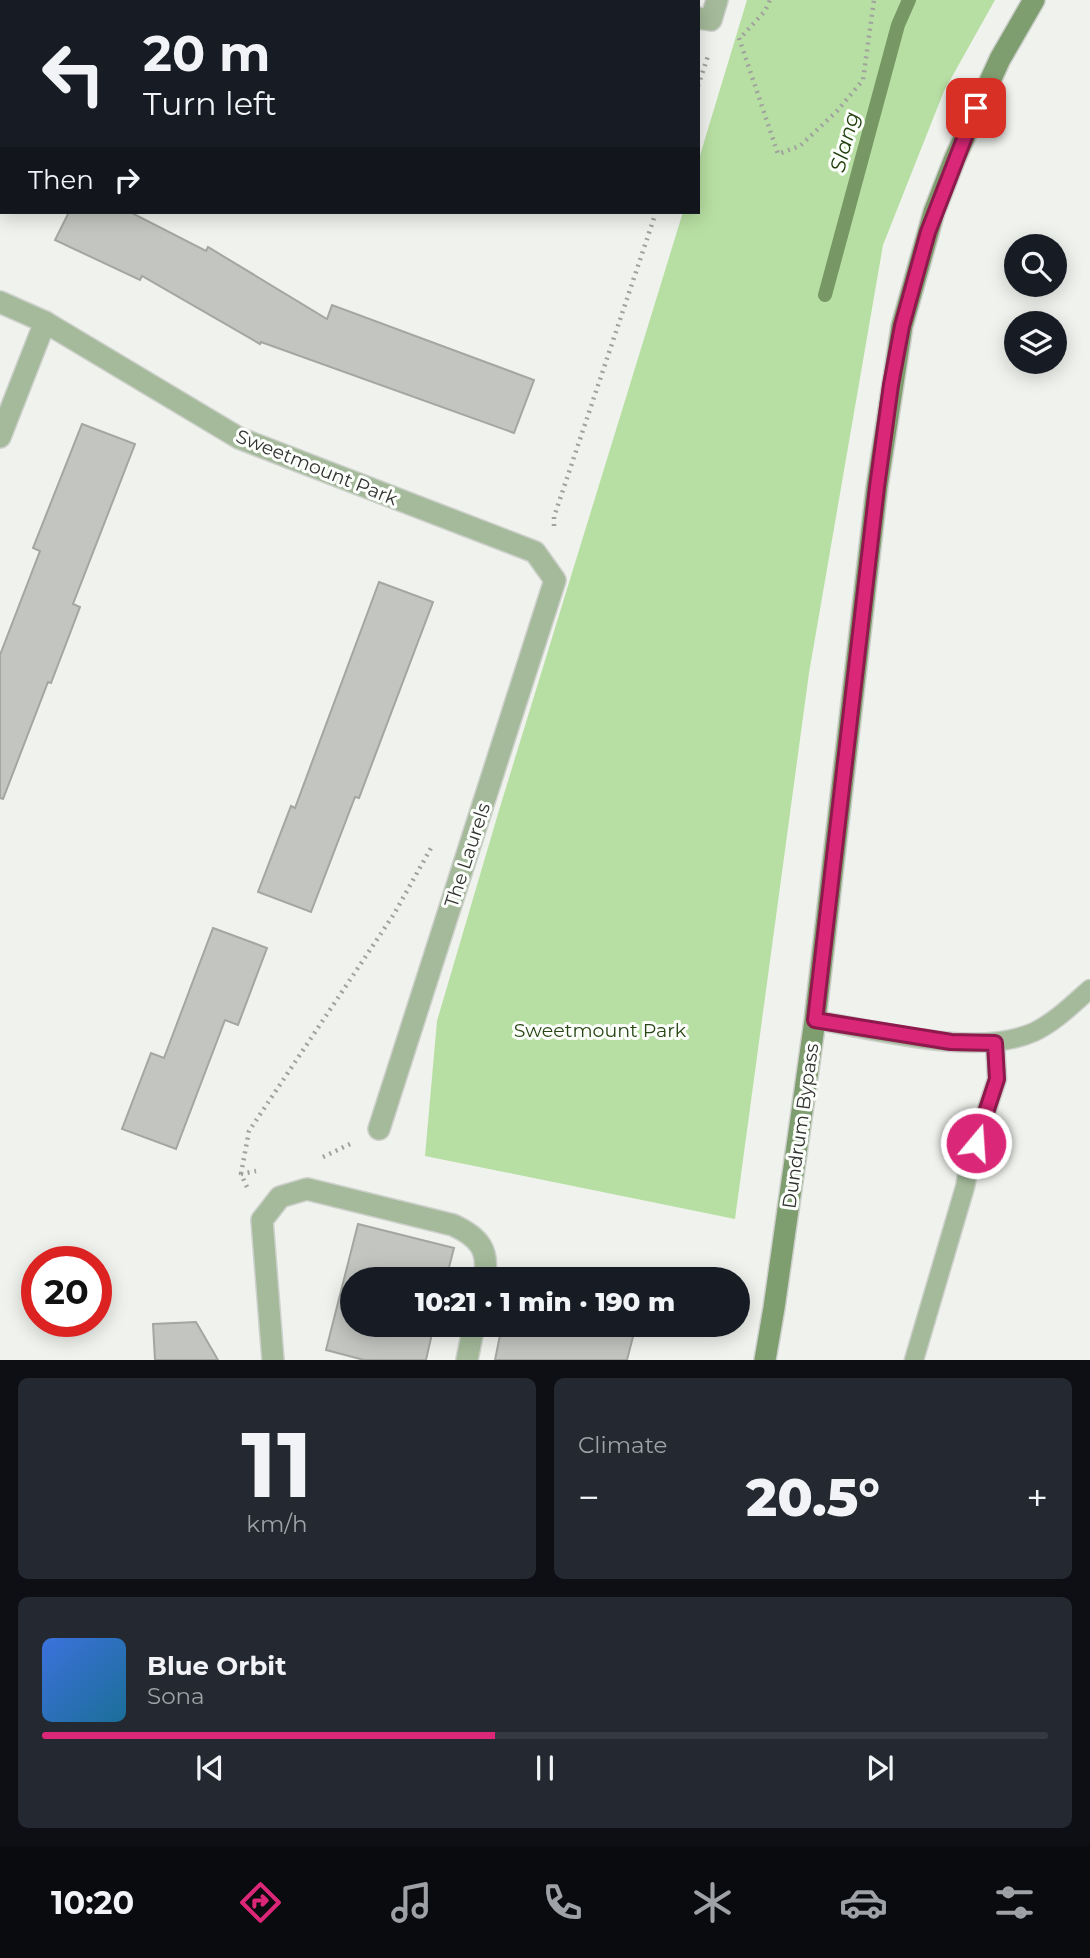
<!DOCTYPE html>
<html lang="en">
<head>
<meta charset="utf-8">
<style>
	:root { --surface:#171b24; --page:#242831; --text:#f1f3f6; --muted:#9ea1a6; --line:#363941; --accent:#db2777 }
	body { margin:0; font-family:Montserrat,sans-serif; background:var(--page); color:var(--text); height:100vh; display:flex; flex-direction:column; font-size:26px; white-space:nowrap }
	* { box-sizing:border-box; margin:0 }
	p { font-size:23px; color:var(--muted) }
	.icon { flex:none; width:38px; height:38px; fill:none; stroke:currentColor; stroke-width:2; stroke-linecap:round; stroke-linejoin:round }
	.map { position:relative; height:1360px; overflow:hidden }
	.sheet { display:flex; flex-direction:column; gap:18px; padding:18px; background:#0d0f14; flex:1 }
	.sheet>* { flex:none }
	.hud { position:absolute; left:0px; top:0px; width:700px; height:214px; box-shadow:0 4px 18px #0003; background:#171b24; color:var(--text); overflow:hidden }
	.buttons { position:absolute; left:1004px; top:234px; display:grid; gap:14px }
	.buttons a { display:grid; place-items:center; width:63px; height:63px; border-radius:50%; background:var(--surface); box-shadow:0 4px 18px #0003; font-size:35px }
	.speed { position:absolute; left:21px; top:1246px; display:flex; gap:14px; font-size:35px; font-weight:700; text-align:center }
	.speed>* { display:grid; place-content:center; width:91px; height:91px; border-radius:50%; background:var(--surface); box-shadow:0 4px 18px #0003; line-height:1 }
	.speed .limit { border:10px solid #d22; background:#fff; color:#111 }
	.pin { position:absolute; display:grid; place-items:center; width:60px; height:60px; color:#fff; margin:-30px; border-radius:14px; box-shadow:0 4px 10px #0006 }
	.me { position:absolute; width:77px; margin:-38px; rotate:18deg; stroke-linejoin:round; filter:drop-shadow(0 0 5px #0008) }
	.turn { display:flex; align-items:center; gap:24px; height:147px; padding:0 28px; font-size:32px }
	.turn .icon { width:91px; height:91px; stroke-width:2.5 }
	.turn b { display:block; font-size:49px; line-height:60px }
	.then { display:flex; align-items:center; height:66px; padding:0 28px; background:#0003; gap:14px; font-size:26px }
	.big { font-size:52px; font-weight:800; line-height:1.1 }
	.sheet .tile { flex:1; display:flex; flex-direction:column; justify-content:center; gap:10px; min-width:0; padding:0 24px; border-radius:10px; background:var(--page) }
	.sheet .dial { align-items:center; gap:0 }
	.dial b { font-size:91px; line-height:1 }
	.song { display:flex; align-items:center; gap:21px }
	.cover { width:84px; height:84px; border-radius:10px; background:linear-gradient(135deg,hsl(220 70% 55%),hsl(200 70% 35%)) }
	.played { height:7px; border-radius:4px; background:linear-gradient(90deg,var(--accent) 45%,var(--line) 45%) }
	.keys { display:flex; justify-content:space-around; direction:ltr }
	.heat { display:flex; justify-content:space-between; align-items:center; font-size:38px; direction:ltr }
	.sheet .tiles { flex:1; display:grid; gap:18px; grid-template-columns:1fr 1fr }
	.tile:last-child { grid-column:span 2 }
	.trip { position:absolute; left:340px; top:1267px; width:410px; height:70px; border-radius:35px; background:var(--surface); box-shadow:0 4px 18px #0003; font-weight:800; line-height:70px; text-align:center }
	.tabs { display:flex; height:112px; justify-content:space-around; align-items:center; background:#090b0e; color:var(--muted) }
	.tabs .icon { width:49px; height:49px }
	.tabs .selected { color:var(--accent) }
	.tabs b { font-size:32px; color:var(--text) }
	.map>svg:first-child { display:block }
	.green { fill:#b8dfa3 }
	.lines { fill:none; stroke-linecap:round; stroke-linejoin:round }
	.stream { stroke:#779864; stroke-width:14 }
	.building { fill:#c3c5c1; stroke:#a4a6a2; stroke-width:2 }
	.lane-casing { stroke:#cdd0cb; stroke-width:21 }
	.street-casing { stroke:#cdd0cb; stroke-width:24 }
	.secondary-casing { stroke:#cdd0cb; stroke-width:24 }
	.path { stroke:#a0a29e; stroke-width:4.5; stroke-dasharray:2 5; stroke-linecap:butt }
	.lane { stroke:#a4ba9a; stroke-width:18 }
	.street { stroke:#a4ba9a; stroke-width:21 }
	.secondary { stroke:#7f9e6f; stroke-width:21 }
	.route-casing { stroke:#8e194d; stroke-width:18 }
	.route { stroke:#db2777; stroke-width:12 }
	.labels { text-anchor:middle; stroke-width:6; stroke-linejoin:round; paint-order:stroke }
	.street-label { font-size:19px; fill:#323331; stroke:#fcfffb }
	.park-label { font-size:19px; fill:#284614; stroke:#fcfffb }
	.water-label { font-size:21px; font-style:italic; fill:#22400e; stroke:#fcfffb }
</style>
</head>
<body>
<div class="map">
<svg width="1090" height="1360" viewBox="0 0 1090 1360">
	<rect width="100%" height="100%" fill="#eff2ed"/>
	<polygon class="green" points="747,0 995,0 944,91 883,245 809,673 735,1219 425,1156 437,1021 500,807 683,212 698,212 698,162"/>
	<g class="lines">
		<polyline class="stream" points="825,295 898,25 909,0"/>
	</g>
	<g class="building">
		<polygon points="69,212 130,212 206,251 208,247 327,319 332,305 534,380 514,433 261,342 260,344 142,276 140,280 55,240"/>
		<polygon points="82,424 135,444 73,604 80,607 51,683 48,682 3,799 0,798 0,655 40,551 33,548"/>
		<polygon points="379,582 433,602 359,798 355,797 311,912 258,892 291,806 295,808"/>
		<polygon points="213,928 267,948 238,1025 225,1020 176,1149 122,1129 151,1053 164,1058"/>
		<polygon points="358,1224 454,1248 446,1279 352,1279 352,1325 434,1325 426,1360 364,1360 326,1350"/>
		<polygon points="196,1322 218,1360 155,1360 153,1324"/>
		<polygon points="502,1325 636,1325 627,1360 495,1360"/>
	</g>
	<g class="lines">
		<defs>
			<g id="lane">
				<path d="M 815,1020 C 876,1030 977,1058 1034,1032 C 1055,1022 1073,1004 1090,989"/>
				<polyline points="914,1360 965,1187 970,1160 997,1079 995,1043"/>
			</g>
			<g id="street">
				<polyline points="625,0 630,2"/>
				<polyline points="698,18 711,20 717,0"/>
				<polyline points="0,302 45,322 239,438 535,552 555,580 379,1129"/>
				<polyline points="0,437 45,322"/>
				<path d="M 273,1360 L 262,1220 L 280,1197 L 307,1189 L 453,1225 C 479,1237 490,1250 484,1279"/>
				<polyline points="467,1360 474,1325"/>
			</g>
			<polyline id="secondary" points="765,1360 774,1308 815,1020 877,487 902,326 934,212 955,158 1000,59 1034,0"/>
		</defs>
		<use href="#lane" class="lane-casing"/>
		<use href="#street" class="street-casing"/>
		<use href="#secondary" class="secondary-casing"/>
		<g class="path">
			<polyline points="743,35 765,11 770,0"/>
			<polyline points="739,38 778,154 800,146 837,111 863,80 874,0"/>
			<polyline points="698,86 709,53"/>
			<polyline points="554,526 554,517 656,212"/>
			<polyline points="323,1157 350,1144"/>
			<polyline points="241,1174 249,1131 394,914 431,848"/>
			<polyline points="247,1187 241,1174 256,1171"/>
		</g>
		<use href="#lane" class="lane"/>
		<use href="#street" class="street"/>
		<use href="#secondary" class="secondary"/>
	</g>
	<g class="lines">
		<defs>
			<polyline id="route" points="976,1143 997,1079 995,1043 951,1042 815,1020 877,487 891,385 902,326 928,232 976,108"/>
		</defs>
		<use href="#route" class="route-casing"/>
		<use href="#route" class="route"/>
	</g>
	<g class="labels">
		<g class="street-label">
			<text transform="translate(317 467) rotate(22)" y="7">Sweetmount Park</text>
			<text transform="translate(467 855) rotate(-72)" y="7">The Laurels</text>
			<text transform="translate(800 1126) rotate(-82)" y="7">Dundrum Bypass</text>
		</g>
		<g class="park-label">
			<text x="600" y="1037">Sweetmount Park</text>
		</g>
		<g class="water-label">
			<text transform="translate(845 142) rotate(-75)" y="7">Slang</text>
		</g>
	</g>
</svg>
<div class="buttons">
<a><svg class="icon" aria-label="search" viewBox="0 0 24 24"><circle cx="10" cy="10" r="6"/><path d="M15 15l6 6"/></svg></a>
<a><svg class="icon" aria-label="layers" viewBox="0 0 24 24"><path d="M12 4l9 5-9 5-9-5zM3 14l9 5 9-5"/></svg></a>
</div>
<div class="speed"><div class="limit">20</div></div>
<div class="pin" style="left:976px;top:108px;background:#d93025"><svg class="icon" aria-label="arrive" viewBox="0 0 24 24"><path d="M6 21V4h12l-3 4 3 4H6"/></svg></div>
<svg class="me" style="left:976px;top:1143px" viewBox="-20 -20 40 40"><circle r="17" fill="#db2777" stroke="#fff" stroke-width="3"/><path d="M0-11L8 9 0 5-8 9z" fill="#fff"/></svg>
<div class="trip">10:21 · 1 min · 190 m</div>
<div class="hud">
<div class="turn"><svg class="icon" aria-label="left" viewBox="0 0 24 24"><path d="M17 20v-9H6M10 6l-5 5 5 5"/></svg><div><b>20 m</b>Turn left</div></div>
<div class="then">Then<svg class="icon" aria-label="right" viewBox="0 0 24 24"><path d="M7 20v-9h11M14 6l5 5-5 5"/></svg></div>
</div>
</div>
<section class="sheet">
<div class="tiles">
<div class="tile dial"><b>11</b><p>km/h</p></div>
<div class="tile"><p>Climate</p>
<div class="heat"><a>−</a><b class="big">20.5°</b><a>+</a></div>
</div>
<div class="tile">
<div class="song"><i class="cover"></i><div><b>Blue Orbit</b><p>Sona</p></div></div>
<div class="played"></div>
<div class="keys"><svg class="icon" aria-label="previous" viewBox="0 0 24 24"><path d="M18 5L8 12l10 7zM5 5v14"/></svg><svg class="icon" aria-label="pause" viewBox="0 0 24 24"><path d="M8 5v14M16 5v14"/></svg><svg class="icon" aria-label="next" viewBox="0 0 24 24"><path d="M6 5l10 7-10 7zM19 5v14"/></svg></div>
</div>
</div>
</section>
<nav class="tabs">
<b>10:20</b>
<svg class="icon selected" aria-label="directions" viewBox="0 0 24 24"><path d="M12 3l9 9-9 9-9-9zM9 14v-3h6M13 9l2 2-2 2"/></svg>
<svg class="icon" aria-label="music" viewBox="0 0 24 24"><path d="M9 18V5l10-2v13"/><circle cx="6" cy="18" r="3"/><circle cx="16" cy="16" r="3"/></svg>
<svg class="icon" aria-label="phone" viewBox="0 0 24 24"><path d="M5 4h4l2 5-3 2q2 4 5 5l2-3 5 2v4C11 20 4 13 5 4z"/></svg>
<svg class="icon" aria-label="climate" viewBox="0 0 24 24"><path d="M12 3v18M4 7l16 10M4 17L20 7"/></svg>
<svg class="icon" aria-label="car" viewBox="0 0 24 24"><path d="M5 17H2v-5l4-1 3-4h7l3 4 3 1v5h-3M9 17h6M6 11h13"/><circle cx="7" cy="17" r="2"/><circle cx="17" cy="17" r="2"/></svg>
<svg class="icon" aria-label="filters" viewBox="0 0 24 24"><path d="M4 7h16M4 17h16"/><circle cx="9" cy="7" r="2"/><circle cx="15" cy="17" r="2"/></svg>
</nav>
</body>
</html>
